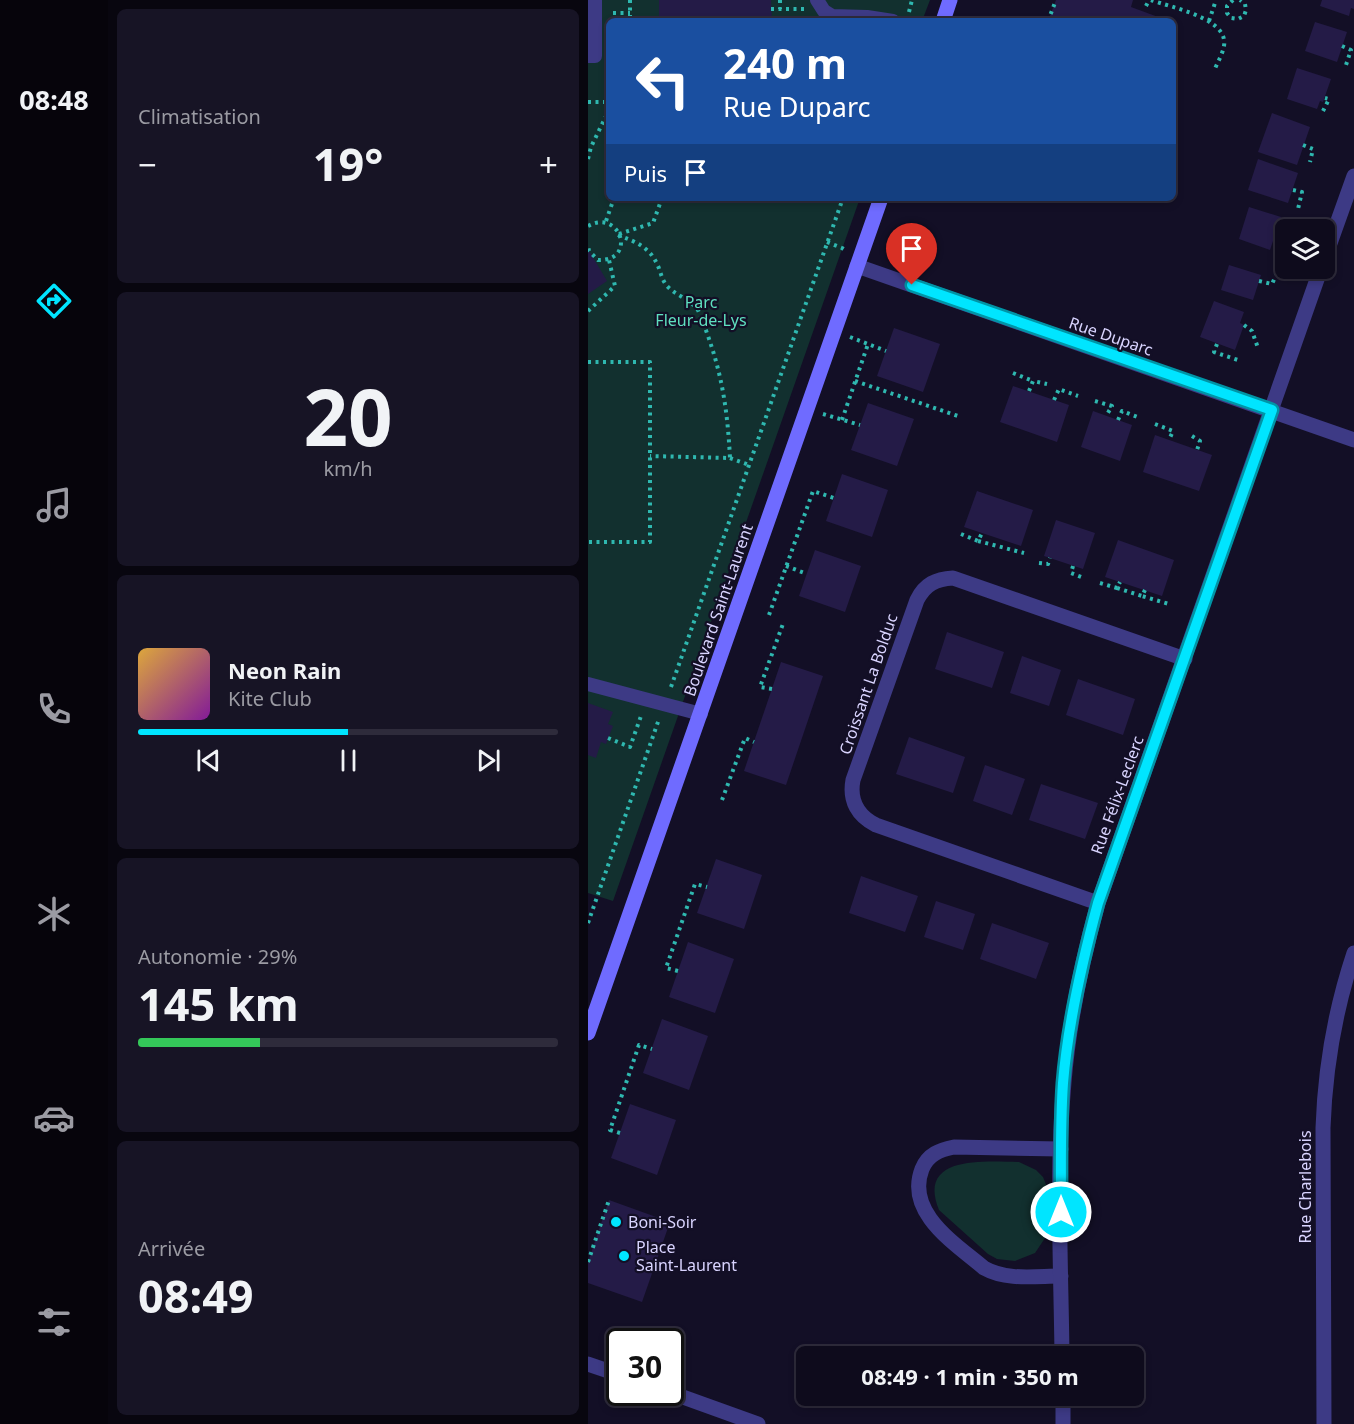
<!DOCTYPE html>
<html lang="fr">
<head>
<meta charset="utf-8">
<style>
	:root { --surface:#0e0b1c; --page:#171425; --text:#f1f3f6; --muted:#9b9ba3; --line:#2e2b3b; --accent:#00e5ff }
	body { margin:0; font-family:"Noto Sans",sans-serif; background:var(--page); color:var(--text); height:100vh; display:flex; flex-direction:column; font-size:22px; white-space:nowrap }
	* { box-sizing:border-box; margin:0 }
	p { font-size:20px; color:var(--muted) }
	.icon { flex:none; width:33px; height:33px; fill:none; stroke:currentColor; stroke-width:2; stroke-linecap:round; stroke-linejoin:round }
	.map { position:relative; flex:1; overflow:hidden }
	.details { display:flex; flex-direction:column; gap:9px; padding:9px; background:#08060f; width:480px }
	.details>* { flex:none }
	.banner { position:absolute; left:18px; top:18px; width:570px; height:183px; border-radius:9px; box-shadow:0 3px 9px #0003,0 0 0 2px var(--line); background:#1a4fa0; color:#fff; overflow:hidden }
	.buttons { position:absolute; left:687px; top:219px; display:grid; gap:12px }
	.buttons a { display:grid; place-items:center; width:60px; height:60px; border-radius:9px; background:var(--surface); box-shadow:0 3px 9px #0003,0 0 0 2px var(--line); font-size:30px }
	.speed { position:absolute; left:18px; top:1328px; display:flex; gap:12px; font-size:30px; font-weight:700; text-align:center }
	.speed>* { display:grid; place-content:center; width:78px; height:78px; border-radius:50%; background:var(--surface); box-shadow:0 3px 9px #0003,0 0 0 2px var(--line); line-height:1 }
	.speed .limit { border:3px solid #111; border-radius:9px; background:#fff; color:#111 }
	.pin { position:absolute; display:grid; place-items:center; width:51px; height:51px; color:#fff; margin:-62px -26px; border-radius:50% 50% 50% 0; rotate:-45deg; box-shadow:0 0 6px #0007 }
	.pin .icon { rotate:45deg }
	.me { position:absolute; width:66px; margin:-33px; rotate:0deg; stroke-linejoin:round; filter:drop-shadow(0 0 4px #0008) }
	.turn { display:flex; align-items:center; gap:21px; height:126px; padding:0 18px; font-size:27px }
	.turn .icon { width:78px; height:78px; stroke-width:2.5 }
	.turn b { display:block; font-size:42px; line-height:51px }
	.then { display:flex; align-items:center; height:57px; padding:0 18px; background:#0003; gap:12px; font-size:22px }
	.big { font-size:45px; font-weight:700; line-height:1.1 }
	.details .widget { flex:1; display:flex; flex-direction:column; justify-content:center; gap:9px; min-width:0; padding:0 21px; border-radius:9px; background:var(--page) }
	.details .dial { align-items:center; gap:0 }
	.dial b { font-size:78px; line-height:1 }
	.song { display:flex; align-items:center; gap:18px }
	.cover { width:72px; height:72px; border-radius:9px; background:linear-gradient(135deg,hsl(40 70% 55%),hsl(290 70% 35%)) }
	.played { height:6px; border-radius:3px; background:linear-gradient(90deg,var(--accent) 50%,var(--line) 50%) }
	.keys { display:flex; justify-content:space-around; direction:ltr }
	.heat { display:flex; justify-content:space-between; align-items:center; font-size:33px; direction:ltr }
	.charge { height:9px; border-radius:4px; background:linear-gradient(90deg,#34c759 29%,var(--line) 0) }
	.trip { position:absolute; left:208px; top:1346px; width:348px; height:60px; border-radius:9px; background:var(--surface); box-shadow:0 3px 9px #0003,0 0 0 2px var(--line); font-weight:700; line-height:60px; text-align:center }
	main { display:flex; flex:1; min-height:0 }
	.tabs { display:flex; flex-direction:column; width:108px; justify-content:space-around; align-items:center; background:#06040b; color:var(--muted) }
	.tabs .icon { width:42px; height:42px }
	.tabs .current { color:var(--accent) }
	.tabs b { font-size:27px; color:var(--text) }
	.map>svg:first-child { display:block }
	.green { fill:#12302f }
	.building { fill:#241b47 }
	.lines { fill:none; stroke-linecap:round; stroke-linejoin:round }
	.path { stroke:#2fb8b0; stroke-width:4; stroke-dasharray:3 4.5; stroke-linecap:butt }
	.lane { stroke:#3d3a85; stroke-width:14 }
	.street { stroke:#3d3a85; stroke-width:15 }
	.secondary { stroke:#6f6bff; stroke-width:15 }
	.route-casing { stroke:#0095a6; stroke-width:15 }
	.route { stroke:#00e5ff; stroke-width:10 }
	.poi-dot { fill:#00e5ff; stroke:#130f26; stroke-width:2 }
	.labels { text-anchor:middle; stroke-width:4.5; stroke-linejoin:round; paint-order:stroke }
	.park-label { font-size:16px; fill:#5fe0c0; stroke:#130f26 }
	.street-label { font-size:16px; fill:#d9d4ff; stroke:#130f26 }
	.poi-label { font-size:16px; fill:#d9d4ff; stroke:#130f26; text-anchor:start }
</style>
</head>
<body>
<main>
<nav class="tabs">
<b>08:48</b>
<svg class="icon current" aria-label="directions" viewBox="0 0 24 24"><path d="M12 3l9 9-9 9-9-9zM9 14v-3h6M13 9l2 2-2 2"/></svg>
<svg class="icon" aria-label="music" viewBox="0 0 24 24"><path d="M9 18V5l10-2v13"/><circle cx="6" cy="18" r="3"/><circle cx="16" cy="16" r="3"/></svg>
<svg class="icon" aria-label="phone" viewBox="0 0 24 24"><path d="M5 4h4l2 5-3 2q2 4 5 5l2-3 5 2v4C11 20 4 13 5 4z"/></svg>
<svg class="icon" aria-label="climate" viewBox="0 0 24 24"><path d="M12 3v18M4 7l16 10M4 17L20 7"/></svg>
<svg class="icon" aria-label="car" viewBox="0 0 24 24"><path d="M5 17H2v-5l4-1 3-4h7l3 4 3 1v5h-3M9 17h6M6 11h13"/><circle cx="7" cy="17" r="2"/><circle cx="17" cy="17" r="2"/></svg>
<svg class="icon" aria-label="filters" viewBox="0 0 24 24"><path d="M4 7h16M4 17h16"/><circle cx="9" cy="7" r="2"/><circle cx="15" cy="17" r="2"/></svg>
</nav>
<section class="details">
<div class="widget"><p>Climatisation</p>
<div class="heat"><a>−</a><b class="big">19°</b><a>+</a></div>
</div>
<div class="widget dial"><b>20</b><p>km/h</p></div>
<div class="widget">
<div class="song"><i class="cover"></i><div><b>Neon Rain</b><p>Kite Club</p></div></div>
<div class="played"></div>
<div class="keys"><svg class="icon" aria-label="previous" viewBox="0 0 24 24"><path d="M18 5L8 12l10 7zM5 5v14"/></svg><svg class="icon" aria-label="pause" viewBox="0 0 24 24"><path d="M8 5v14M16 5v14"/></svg><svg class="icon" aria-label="next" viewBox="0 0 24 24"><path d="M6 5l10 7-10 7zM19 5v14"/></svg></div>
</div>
<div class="widget"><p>Autonomie · 29%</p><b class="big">145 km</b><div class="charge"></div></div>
<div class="widget"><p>Arrivée</p><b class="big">08:49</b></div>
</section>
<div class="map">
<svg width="766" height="1424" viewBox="0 0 766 1424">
	<rect width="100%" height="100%" fill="#130f26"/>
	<g class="green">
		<polygon points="0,0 342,0 334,21 21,21 21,198 272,198 25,901 0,893"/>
		<path d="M 431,1162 L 448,1170 L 455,1177 L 459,1187 L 459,1235 L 447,1253 L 427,1261 L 409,1259 L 400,1254 L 351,1210 C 328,1154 399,1162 431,1162 Z"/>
	</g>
	<g class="building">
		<polygon points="71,0 183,0 184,21 71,21"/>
		<polygon points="468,0 545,0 543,7 581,21 460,21"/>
		<polygon points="734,0 766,0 766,9 763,8 761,16 732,6"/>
		<polygon points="727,22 759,32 749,62 717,51"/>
		<polygon points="709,68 743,79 735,102 732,101 729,109 699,99"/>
		<polygon points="684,113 722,127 709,165 670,152"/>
		<polygon points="670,159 710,173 700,203 660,190"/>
		<polygon points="661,207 693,217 682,250 651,239"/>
		<polygon points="0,249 19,281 0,294"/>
		<polygon points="641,265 673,275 665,300 633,290"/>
		<polygon points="626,301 656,312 652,323 656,325 647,350 612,337"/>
		<polygon points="306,328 352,344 335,392 289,376"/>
		<polygon points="425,386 481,405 469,442 412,422"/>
		<polygon points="280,403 326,419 309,466 263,450"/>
		<polygon points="505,411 544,425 532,461 493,447"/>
		<polygon points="567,435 624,455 611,491 555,472"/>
		<polygon points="254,474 300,490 284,537 238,521"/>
		<polygon points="389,491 445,510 433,546 376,527"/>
		<polygon points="468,520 507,533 495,569 456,556"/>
		<polygon points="530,540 586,560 574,596 517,577"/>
		<polygon points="227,550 273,566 257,612 211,596"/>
		<polygon points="359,632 416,652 404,688 347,669"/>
		<polygon points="434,656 473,670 461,706 422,693"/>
		<polygon points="193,662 235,676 198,785 156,771"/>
		<polygon points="490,679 547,699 535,735 478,715"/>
		<polygon points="0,703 25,712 20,724 25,726 18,744 13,742 8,758 0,755"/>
		<polygon points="321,737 377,757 365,793 308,774"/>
		<polygon points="397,765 437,779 424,815 385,801"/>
		<polygon points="453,784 510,803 497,839 441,820"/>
		<polygon points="128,859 174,875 156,929 109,913"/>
		<polygon points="273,876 330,896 317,932 261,913"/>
		<polygon points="348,901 387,914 375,950 336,937"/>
		<polygon points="404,923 461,943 448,979 392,959"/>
		<polygon points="100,942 146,959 127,1013 81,997"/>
		<polygon points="74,1019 120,1036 101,1090 55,1073"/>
		<polygon points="42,1104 88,1120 69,1175 23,1158"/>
		<polygon points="21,1200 82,1222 54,1302 0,1283 0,1262"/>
	</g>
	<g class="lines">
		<g class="path">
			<polyline points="42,0 42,21"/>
			<polyline points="192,0 192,9"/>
			<path d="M 563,0 C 582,7 633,17 636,40 C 638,49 629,63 626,71"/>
			<polyline points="645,0 639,6 639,13 643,18 650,19 656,16 658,10 657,4 652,0"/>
			<polyline points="558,6 561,0"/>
			<polyline points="183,9 216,9"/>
			<polyline points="321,12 324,0"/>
			<polyline points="25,13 42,13"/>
			<polyline points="460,21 468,0"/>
			<polyline points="621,21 628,0"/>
			<polyline points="754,46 763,50 757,68"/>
			<polyline points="0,102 21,102"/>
			<polyline points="735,111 741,99 737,98"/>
			<polyline points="715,145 725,149 722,162"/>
			<polyline points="0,159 3,147 21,110"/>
			<polyline points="705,190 714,192 710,209"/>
			<polyline points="18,221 26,198"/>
			<path d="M 0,226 C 32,208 50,261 10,260 L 1,251 L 0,246"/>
			<polyline points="31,234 65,223 74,198"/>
			<path d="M 30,235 C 48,242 62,247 70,266 C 73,273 74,281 80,287 C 89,296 102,299 110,310 C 132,363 139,401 142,458 L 62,456"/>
			<polyline points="687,236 694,244 692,254"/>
			<polyline points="239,242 254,248 257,250"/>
			<polyline points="671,281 684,284 690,271"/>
			<polyline points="0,311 27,286 21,260"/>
			<polyline points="656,325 664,331 670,348"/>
			<polyline points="262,337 298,351"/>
			<polyline points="629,344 626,352 650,360"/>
			<polyline points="0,362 62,362 62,542 0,542"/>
			<polyline points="425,373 445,381"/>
			<polyline points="267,381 370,416"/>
			<polyline points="441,391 445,381 459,384"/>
			<polyline points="466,400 471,389 490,396"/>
			<polyline points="507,401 524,406 518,416"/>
			<polyline points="235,414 272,425"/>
			<polyline points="254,420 280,344"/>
			<polyline points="530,420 534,411 552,418"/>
			<polyline points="567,424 585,431 581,440"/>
			<polyline points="604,436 612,441 609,450"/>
			<polyline points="142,458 161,465"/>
			<polyline points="373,534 390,541 394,533"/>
			<polyline points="390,541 436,553"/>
			<polyline points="451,563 460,564 462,558"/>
			<polyline points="198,566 219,574"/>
			<polyline points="485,566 483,573 496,578"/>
			<polyline points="512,583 529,588 532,582"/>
			<polyline points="529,588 554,596"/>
			<polyline points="557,590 554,596 581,604"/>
			<polyline points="181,615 225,491 246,498"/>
			<polyline points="83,687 255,198"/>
			<polyline points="184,689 172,687 196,621"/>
			<polyline points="20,738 42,747 53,716"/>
			<polyline points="134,800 157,738 166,742"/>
			<polyline points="0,923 71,719"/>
			<polyline points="90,971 78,968 107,884 119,887"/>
			<polyline points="32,1133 22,1130 51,1045 64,1049"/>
			<polyline points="0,1262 21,1200"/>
		</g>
		<g class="lane">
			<polyline points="229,0 236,11 244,16 279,17 305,21"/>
			<polyline points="0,56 7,56 7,0"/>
			<polyline points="0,684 113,714"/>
		</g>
		<g class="street">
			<polyline points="736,260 766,176"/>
			<polyline points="269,266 766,440"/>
			<path d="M 510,903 L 288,825 C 270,816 261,801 265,780 L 329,600 C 337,584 348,579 365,578 L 597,659"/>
			<path d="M 473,1149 L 366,1147 C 352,1150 340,1154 334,1169 C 317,1213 368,1244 396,1268 C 419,1281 448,1276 473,1276"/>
			<path d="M 474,1356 C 473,1266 468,1171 476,1082 C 481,1021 494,961 510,903 L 733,268"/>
			<polyline points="0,1364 32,1375"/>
			<polyline points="81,1392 170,1424"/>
			<polyline points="475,1395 475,1424"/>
			<path d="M 736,1424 L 735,1128 C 737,1069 747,1010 766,953"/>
		</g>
		<g class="secondary">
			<polyline points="355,21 362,0"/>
			<polyline points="0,1033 293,198"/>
		</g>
	</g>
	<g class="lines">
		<defs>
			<path id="route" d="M 324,285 L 684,410 L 510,903 C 494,962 480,1022 475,1083 C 472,1126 473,1169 473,1212"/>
		</defs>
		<use href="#route" class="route-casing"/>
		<use href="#route" class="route"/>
	</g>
	<g class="poi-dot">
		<circle cx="28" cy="1222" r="6"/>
		<circle cx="36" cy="1256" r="6"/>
	</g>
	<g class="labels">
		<g class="park-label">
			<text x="113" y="308">Parc<tspan x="113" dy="18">Fleur-de-Lys</tspan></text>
		</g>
		<g class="street-label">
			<text transform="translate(523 336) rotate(19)" y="6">Rue Duparc</text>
			<text transform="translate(130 610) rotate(-71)" y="6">Boulevard Saint-Laurent</text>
			<text transform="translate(280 684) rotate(-71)" y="6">Croissant La Bolduc</text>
			<text transform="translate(529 795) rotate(-70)" y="6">Rue Félix-Leclerc</text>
			<text transform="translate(717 1187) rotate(-90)" y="6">Rue Charlebois</text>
		</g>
		<g class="poi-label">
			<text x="40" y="1228">Boni-Soir</text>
			<text x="48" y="1253">Place<tspan x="48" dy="18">Saint-Laurent</tspan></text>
		</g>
	</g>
</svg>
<div class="buttons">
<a><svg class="icon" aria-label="layers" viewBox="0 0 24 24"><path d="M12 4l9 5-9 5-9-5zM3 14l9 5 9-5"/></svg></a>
</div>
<div class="speed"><div class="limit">30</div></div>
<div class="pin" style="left:324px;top:285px;background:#d93025"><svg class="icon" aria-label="arrive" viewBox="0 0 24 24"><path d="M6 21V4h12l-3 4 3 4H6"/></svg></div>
<svg class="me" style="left:473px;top:1212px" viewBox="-20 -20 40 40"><circle r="17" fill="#00e5ff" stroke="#fff" stroke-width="3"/><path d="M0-11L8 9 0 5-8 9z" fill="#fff"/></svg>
<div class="trip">08:49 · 1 min · 350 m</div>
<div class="banner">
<div class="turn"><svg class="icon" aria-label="left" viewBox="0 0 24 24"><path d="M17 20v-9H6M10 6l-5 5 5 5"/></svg><div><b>240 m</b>Rue Duparc</div></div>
<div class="then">Puis<svg class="icon" aria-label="arrive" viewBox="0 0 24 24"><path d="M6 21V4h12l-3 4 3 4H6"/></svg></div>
</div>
</div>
</main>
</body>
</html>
